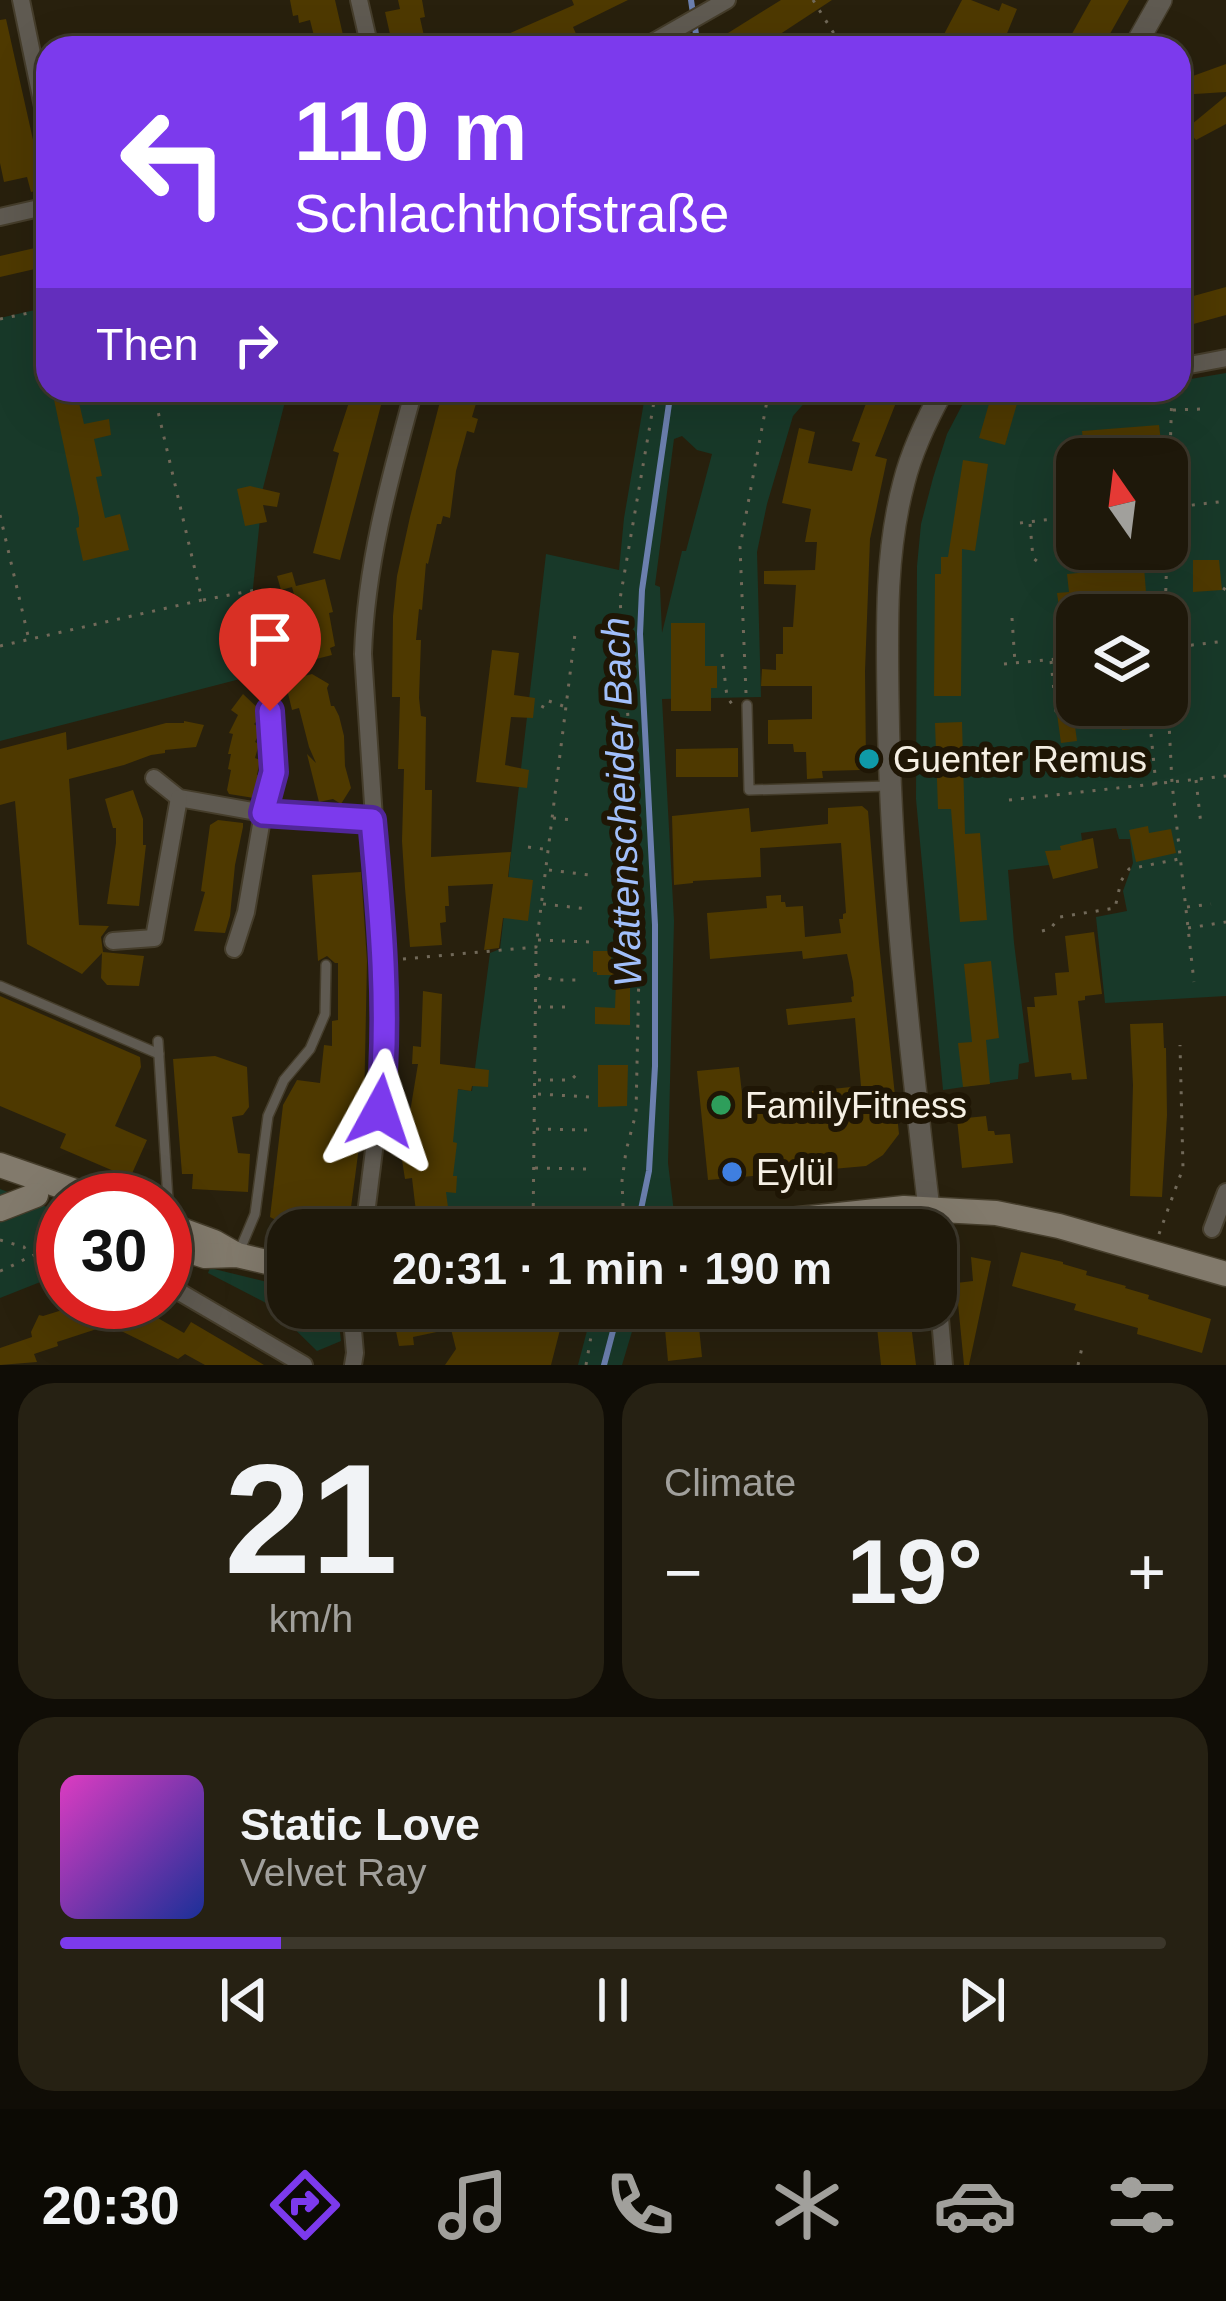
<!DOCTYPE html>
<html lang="en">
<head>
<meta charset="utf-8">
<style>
	:root { --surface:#1e180a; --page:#262113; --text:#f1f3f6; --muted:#a1a09c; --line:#3c372b; --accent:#7c3aed }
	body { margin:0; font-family:Arial,sans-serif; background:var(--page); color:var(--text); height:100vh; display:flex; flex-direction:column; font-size:45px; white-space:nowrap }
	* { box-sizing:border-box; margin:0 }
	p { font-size:39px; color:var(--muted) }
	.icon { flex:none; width:66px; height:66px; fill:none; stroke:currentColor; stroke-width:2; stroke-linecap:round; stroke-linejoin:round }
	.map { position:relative; height:1365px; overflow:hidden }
	.details { display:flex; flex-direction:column; gap:18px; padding:18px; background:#100d06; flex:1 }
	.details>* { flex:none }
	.banner { position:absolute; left:36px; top:36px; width:1155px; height:366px; border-radius:36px; box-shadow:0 12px 48px #0002,0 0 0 3px var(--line); background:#7c3aed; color:#fff; overflow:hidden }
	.needle { width:78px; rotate:346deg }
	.tools { position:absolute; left:1056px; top:438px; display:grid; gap:24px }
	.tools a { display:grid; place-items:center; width:132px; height:132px; border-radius:24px; background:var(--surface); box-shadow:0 12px 48px #0002,0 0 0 3px var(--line); font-size:60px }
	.speed { position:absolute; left:36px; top:1173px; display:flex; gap:24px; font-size:60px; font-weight:700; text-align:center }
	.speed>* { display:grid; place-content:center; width:156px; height:156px; border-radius:50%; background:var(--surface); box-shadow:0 12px 48px #0002,0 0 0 3px var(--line); line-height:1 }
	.speed .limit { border:18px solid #d22; background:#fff; color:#111 }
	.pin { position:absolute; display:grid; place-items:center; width:102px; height:102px; color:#fff; margin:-123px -51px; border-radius:50% 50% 50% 0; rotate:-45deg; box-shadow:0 0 12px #0007 }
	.pin .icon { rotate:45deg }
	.me { position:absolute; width:132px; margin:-66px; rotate:5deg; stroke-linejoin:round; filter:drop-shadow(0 0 9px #0008) }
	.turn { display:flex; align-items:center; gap:42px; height:252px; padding:0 60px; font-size:54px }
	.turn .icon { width:156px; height:156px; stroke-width:2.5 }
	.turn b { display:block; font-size:84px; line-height:102px }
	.then { display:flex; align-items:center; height:114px; padding:0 60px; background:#0003; gap:24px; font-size:45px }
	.big { font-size:90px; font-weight:700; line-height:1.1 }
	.details .tile { flex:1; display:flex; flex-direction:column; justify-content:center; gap:18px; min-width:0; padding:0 42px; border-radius:36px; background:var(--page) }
	.details .dial { align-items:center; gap:0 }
	.dial b { font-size:156px; line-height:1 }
	.song { display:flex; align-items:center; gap:36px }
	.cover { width:144px; height:144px; border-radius:18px; background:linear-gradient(135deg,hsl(310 70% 55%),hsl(230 70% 35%)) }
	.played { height:12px; border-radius:6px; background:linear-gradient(90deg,var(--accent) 20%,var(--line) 20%) }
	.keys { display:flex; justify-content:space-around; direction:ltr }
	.heat { display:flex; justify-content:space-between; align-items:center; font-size:66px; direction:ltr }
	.details .tiles { flex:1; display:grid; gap:18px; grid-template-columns:1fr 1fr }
	.tile:last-child { grid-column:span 2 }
	.trip { position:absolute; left:267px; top:1209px; width:690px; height:120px; border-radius:36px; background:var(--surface); box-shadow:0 12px 48px #0002,0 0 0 3px var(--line); font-weight:700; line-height:120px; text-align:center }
	.tab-bar { display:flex; height:192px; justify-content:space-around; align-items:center; background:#0c0a04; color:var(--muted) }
	.tab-bar .icon { width:84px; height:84px }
	.tab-bar .current { color:var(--accent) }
	.tab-bar b { font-size:54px; color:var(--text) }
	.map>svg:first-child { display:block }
	.green { fill:#183929; fill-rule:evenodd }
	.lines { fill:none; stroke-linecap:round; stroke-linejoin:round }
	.stream { stroke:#6b7fae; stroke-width:6 }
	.building { fill:#4e3900 }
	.service-casing { stroke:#453d2b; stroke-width:12 }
	.minor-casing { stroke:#453d2b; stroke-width:20 }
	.tertiary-casing { stroke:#453d2b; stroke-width:24 }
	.secondary-casing { stroke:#453d2b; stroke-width:27 }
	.path { stroke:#716959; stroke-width:3; stroke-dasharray:3 9; stroke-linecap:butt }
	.service { stroke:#5f5a51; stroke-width:9 }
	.minor { stroke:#5f5a51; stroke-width:16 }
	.tertiary { stroke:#5f5a51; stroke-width:21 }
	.secondary { stroke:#827a6c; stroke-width:24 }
	.route-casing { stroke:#51269a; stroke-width:30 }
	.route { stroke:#7c3aed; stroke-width:21 }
	.culture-dot { fill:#0f9aa8; stroke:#1f1605; stroke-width:4.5 }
	.leisure-dot { fill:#2e9e5b; stroke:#1f1605; stroke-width:4.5 }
	.shop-dot { fill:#3f7fe0; stroke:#1f1605; stroke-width:4.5 }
	.labels { text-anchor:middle; stroke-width:12; stroke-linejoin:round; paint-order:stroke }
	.poi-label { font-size:36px; fill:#f6f0e4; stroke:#1f1605; text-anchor:start }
	.water-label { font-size:39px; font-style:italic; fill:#a1bffb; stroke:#1f1605 }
</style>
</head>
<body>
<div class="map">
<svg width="1226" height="1365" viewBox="0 0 1226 1365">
	<rect width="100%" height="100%" fill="#28200d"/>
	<g class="green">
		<polygon points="48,307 48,390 288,390 263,488 244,678 0,741 0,318"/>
		<path d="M 1226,373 L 1226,996 L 1105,1003 L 1096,917 L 1127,911 L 1123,891 L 1133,863 L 1130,839 L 1119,839 L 1116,828 L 1081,833 L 1084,856 L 1049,865 L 1008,870 L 1014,943 L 1029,1062 L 1019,1064 L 1018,1079 L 943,1090 L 916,799 L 917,566 L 921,524 L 933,478 L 947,434 L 970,390 L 1179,390 L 1179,381 ZM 1077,459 L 1167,459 L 1167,549 L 1077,549 ZM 1077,615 L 1167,615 L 1167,705 L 1077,705 Z"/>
		<path d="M 646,390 L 810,390 L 807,400 L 793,416 L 767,504 L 757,552 L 761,697 L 662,699 L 674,921 L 668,1163 L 676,1229 L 609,1230 L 605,1222 L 535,1230 L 439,1230 L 433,1172 L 448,1088 L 472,1091 L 490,953 L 500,949 L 546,554 L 619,570 L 624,518 ZM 682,436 L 697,450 L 712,454 L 686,551 L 682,551 L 662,633 L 660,587 L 655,585 L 674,439 Z"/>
		<polygon points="0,1189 63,1213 63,1273 0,1298"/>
		<polygon points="210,1268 288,1287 288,1308 337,1308 341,1341 317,1351 270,1305 208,1273"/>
		<polygon points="593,1308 639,1308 622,1365 578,1365"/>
	</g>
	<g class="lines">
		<g class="stream">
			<polyline points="691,0 698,48"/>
			<polyline points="640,1214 649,1171 655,1066 655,925 640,634 642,590 671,390"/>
			<polyline points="604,1365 619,1308"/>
		</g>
	</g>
	<g class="building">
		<polygon points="290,0 335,0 346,48 317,48 310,20 299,23 298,15 293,16"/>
		<polygon points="398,0 422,0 425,17 420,18 424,36 392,43 385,12 400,9"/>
		<polygon points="572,0 628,0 573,27 577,36 549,48 476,48 574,5"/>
		<polygon points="781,0 832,0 759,48 737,48 728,33"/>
		<polygon points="962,0 971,0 999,11 1002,3 1017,9 1001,48 956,48 941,40"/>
		<polygon points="1091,0 1129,0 1102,48 1064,48"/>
		<polygon points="6,19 44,189 31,192 27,177 4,182 0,163 0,20"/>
		<polygon points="1226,64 1226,92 1179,95 1179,81"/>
		<polygon points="1226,96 1226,124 1196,140 1186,129"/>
		<polygon points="48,245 48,266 0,277 0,256"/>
		<polygon points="1226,287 1226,315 1179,328 1179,300"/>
		<polygon points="52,390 76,390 84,424 109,419 111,435 94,439 102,476 96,477 105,518 120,514 129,550 83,561 76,528 79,527 79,518"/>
		<polygon points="353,390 385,390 340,560 313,553 339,453 333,451"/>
		<polygon points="443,390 480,390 472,417 478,419 474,433 467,431 456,471 450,518 443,516 441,524 437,524 428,564 426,563 422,610 419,609 416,640 421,640 419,698 421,716 426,717 425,790 432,790 431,857 511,852 508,877 533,880 528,921 503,918 499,948 484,950 493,884 448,886 449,906 445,906 446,922 440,923 442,945 410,947 405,888 402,841 404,769 398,769 400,697 392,697 393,616 397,576 410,517"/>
		<polygon points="871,390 901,390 875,456 887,459 870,539 865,671 866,764 860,770 822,771 823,778 807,779 806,752 794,752 793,744 768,744 768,720 812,719 812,686 761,686 762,669 776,670 776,654 783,654 783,627 793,627 796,585 764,584 764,571 815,570 817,542 805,542 811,509 782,503 799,428 815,432 808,463 852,471 860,443 852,441"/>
		<polygon points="993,390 1021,390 1005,445 979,438"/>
		<polygon points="1159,425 1162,449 1120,453 1121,456 1106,459 1085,459 1082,431"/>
		<polygon points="963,460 988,464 975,551 962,549 961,696 934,696 935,574 941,574 941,557 948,557"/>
		<polygon points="250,486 280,493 277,507 263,505 267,522 245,526 237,489"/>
		<polygon points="1193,560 1219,560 1222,590 1193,592"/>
		<polygon points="1144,567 1146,592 1133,593 1134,597 1127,598 1127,605 1123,605 1124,615 1104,615 1103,603 1059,607 1057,593 1069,592 1067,574"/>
		<polygon points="292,572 296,586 325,579 333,612 329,613 335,646 330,648 332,655 304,662 294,622 301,620 292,587 281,590 277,576"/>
		<polygon points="671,623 705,623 705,666 717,666 717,688 711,688 711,711 671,711"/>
		<polygon points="492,650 519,653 514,695 535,698 533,718 511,717 505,765 529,770 527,788 476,782"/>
		<polygon points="312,674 329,684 327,688 331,706 334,706 339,716 344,736 345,766 351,788 341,804 333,799 319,802 307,754 316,763 309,747 299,708 292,710 285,681"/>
		<polygon points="243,694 258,708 258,720 254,724 258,727 259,734 255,742 259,744 255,758 260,760 257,775 260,775 254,798 229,794 227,790 231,770 228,769 231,754 228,754 233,734 229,733 238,715 231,710"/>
		<polygon points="1125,705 1142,705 1145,728 1122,730 1121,722 1075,726 1077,741 1061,743 1057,714"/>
		<polygon points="184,721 204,725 196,747 165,750 165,753 151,755 124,765 69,779 79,925 109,926 101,937 103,952 144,956 139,986 107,985 101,978 102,953 82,974 27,944 15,801 0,805 0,749 66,732 67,750 166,723 184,723"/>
		<polygon points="962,722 965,834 980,833 987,920 960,922 951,809 938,809 935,723"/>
		<polygon points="738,748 738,777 676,777 676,749"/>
		<polygon points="133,790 143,819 143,845 146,845 139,906 107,904 116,843 116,828 113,828 105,799"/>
		<polygon points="862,806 868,811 879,943 899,1134 883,1155 866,1166 708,1180 697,1071 739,1067 744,1111 813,1104 812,1091 861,1086 855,1018 788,1025 786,1009 852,1002 851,997 854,996 853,982 847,954 803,959 802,951 710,959 707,913 767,908 766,896 781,895 781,902 785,902 786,907 803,906 805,937 841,933 839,919 843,919 843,914 846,913 841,843 760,848 761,877 693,881 693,883 674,885 672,816 749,808 751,832 828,824 828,808"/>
		<polygon points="218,820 243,823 243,827 235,865 230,916 225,933 194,931 205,892 201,891 210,825"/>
		<polygon points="1148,826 1149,833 1171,829 1176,853 1136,862 1129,830"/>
		<polygon points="1093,838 1098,868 1053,879 1045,851 1061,850 1060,846"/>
		<polygon points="361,872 367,961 364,1109 348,1230 295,1230 270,1217 283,1105 297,1080 320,1083 324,1045 332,1046 332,1021 338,1020 338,963 335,963 327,956 318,961 312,875"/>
		<polygon points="1094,932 1102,994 1085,996 1085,1000 1078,1001 1087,1079 1072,1080 1071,1073 1035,1077 1027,1007 1035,1007 1034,997 1057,995 1055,973 1069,972 1065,936"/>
		<polygon points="617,949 630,949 630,1025 595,1024 595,1007 615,1008 616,981 613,981 613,975 597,975 597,972 593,972 593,951 611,951 611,960 617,960"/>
		<polygon points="991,961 999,1038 986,1040 990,1084 963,1087 958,1043 972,1042 964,964"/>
		<polygon points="423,991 442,994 440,1064 489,1070 488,1087 472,1086 471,1091 458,1089 453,1142 457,1143 453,1176 457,1176 456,1193 446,1192 449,1215 438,1217 439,1230 411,1230 408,1214 416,1212 412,1178 405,1179 402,1160 418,1064 412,1064 413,1046 421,1047"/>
		<polygon points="0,996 140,1057 141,1067 115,1126 147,1140 130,1178 60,1148 66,1134 0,1106"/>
		<polygon points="1163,1023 1164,1048 1166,1048 1167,1115 1162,1197 1130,1196 1133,1085 1130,1024"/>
		<polygon points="215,1056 247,1067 249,1107 243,1115 232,1117 238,1153 250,1154 248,1192 192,1189 193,1174 182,1174 173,1059"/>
		<polygon points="598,1065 628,1065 627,1106 598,1107"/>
		<polygon points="986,1116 988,1131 994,1131 995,1135 1010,1134 1013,1163 962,1168 957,1119"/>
		<polygon points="1021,1252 1063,1262 1063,1264 1087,1271 1086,1275 1126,1286 1125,1288 1149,1295 1148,1299 1211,1319 1202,1353 1137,1334 1138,1328 1074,1310 1076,1304 1012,1286"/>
		<polygon points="971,1257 991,1261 969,1365 964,1365 956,1283 973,1281"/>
		<polygon points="140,1302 142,1309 184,1333 191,1322 264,1365 205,1365 185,1354 178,1359 109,1325 57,1342 58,1346 34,1354 37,1362 0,1365 0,1348 32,1337 31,1332 39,1315 43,1316 72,1307 73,1303 91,1311 93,1316"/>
		<polygon points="456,1308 560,1308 562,1322 551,1365 445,1365 456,1349 451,1329 413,1337 414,1345 399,1346 395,1326 457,1313"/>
		<polygon points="663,1308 697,1308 702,1357 668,1361"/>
		<polygon points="810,1308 853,1308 854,1318 734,1331 732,1317"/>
		<polygon points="875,1308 909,1308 916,1365 881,1365"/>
	</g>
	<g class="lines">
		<defs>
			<g id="service">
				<polyline points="747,705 749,790 889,786"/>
				<polyline points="0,986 159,1054"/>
				<polyline points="158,1041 168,1200 165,1205"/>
				<polyline points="239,1252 255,1214 268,1116 284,1080 310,1049 325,1014 326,965"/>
			</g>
			<g id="minor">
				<polyline points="21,0 48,131"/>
				<polyline points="359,0 370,48"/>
				<polyline points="643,48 727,0"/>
				<polyline points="0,217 48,206"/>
				<polyline points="1179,367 1226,358"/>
				<polyline points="154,778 179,798 263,813 372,820"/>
				<polyline points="113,941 154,938 179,798"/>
				<polyline points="234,949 246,912 263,813 274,773 270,711"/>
				<polyline points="1212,1229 1226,1192"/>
				<path d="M 364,1230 L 383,1078 L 385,1038 L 383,953 L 363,654 C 366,563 390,478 414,390"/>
				<polyline points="936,1271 944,1365"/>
				<polyline points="171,1287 304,1365"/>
				<polyline points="351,1308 355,1353 353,1365"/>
			</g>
			<g id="tertiary">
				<polyline points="1134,48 1161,0"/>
				<path d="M 929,1209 C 909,1040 890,870 888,700 C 887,629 885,552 904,482 C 912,450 927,419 943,390"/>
			</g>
			<g id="secondary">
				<polyline points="0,1165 101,1200"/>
				<polyline points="0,1209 36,1195"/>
				<polyline points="165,1224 214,1242 235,1254"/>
				<polyline points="695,1230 904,1208 996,1213 1059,1226 1226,1274"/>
				<polyline points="165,1243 205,1256 237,1255 288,1267"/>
			</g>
		</defs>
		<use href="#service" class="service-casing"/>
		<use href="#minor" class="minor-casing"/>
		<use href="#tertiary" class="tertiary-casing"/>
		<use href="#secondary" class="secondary-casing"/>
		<g class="path">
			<polyline points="813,0 843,48"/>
			<polyline points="0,319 48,309"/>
			<polyline points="1173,410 1201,409"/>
			<polyline points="1057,481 1061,515"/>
			<polyline points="1168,508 1226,501"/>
			<polyline points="0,515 29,640"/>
			<polyline points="1069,518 1073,557"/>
			<polyline points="1020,523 1077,516"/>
			<polyline points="1030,524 1033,558 1038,562"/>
			<polyline points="1223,588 1226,590"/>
			<polyline points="203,600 256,590"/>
			<polyline points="1165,615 1172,390"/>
			<polyline points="1012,618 1015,663"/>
			<polyline points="0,646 202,600 153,390"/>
			<polyline points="1167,648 1226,641"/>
			<polyline points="722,654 727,697 732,704"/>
			<polyline points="1051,661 1056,711 1065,711"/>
			<polyline points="1004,664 1077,657"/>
			<polyline points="1167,683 1172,783 1194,982"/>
			<polyline points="746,693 740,547 769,390"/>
			<polyline points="542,708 546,700 563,706"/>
			<polyline points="1151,734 1156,785"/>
			<polyline points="1196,780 1201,825"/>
			<polyline points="1009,800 1226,776"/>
			<polyline points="553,818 574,820"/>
			<polyline points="528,847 550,850"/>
			<polyline points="549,870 589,875"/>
			<polyline points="543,904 589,909"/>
			<polyline points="1187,907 1211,904"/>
			<polyline points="1188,928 1226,922"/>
			<polyline points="1042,931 1050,929 1060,917 1115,908 1121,881 1129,869 1179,859"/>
			<polyline points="538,940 590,942"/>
			<polyline points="403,959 536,947 575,634"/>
			<polyline points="537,975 555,980 582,980"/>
			<polyline points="538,1007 566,1007"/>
			<polyline points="538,1080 571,1080 576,1075"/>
			<polyline points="538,1094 590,1097"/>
			<polyline points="536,1129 588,1130"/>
			<polyline points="535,1168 587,1169"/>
			<polyline points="533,1230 536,949"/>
			<polyline points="624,1230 622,1181 626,1151 636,1113 639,969 630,748 620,599 656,390"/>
			<polyline points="1159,1234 1183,1168 1180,1045"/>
			<polyline points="0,1240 24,1247 29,1255"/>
			<path d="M 0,1271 C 22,1263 38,1247 63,1252"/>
			<polyline points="586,1365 596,1308"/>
			<polyline points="1078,1365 1083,1343"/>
		</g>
		<use href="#service" class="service"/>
		<use href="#minor" class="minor"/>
		<use href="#tertiary" class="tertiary"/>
		<use href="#secondary" class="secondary"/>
	</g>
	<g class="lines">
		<defs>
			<path id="route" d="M 270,711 L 274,772 L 263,813 L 372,820 C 381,916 390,1014 380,1111"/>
		</defs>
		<use href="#route" class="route-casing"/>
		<use href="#route" class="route"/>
	</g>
	<circle class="culture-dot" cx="869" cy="759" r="12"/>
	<circle class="leisure-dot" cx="721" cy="1105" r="12"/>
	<circle class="shop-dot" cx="732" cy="1172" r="12"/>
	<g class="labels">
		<g class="poi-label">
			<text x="893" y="772">Guenter Remus</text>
			<text x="745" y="1118">FamilyFitness</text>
			<text x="756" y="1185">Eylül</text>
		</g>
		<g class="water-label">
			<text transform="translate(621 802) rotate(-92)" y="14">Wattenscheider Bach</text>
		</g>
	</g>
</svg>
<div class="tools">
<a><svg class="needle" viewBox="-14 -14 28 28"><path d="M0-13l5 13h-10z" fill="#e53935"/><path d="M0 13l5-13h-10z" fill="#a1a09c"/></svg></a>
<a><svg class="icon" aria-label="layers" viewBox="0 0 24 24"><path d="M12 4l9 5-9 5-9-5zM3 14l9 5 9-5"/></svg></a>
</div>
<div class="speed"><div class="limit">30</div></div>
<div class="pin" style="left:270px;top:711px;background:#d93025"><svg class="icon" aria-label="arrive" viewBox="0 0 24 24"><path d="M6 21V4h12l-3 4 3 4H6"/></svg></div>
<svg class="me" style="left:380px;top:1111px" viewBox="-20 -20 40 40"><path d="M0-17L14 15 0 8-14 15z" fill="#7c3aed" stroke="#fff" stroke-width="4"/></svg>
<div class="trip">20:31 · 1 min · 190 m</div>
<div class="banner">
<div class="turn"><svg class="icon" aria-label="left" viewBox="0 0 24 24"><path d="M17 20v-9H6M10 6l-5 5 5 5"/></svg><div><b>110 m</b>Schlachthofstraße</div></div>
<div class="then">Then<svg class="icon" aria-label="right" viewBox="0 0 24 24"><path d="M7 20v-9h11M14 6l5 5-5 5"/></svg></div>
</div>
</div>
<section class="details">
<div class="tiles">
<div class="tile dial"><b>21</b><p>km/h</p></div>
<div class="tile"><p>Climate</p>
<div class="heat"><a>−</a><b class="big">19°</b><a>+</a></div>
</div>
<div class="tile">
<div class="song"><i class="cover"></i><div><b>Static Love</b><p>Velvet Ray</p></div></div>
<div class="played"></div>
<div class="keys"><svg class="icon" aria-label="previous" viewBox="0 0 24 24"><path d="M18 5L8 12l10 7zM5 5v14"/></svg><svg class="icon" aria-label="pause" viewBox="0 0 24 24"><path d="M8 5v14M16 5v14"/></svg><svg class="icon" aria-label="next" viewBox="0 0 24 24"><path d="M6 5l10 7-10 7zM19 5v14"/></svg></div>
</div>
</div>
</section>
<nav class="tab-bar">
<b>20:30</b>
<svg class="icon current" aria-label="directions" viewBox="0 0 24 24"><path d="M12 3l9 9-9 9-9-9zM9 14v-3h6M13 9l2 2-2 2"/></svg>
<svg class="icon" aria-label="music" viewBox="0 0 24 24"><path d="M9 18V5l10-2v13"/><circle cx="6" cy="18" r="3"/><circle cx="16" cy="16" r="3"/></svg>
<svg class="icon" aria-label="phone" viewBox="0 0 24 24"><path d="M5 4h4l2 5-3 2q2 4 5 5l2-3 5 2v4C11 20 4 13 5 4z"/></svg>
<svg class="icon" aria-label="climate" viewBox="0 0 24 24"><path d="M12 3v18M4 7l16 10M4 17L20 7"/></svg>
<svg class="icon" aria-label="car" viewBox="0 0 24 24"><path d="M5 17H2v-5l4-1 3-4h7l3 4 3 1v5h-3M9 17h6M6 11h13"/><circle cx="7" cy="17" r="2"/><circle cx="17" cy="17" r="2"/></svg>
<svg class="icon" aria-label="filters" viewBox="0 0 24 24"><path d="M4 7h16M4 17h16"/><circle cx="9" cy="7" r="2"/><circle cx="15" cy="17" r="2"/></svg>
</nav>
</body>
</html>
